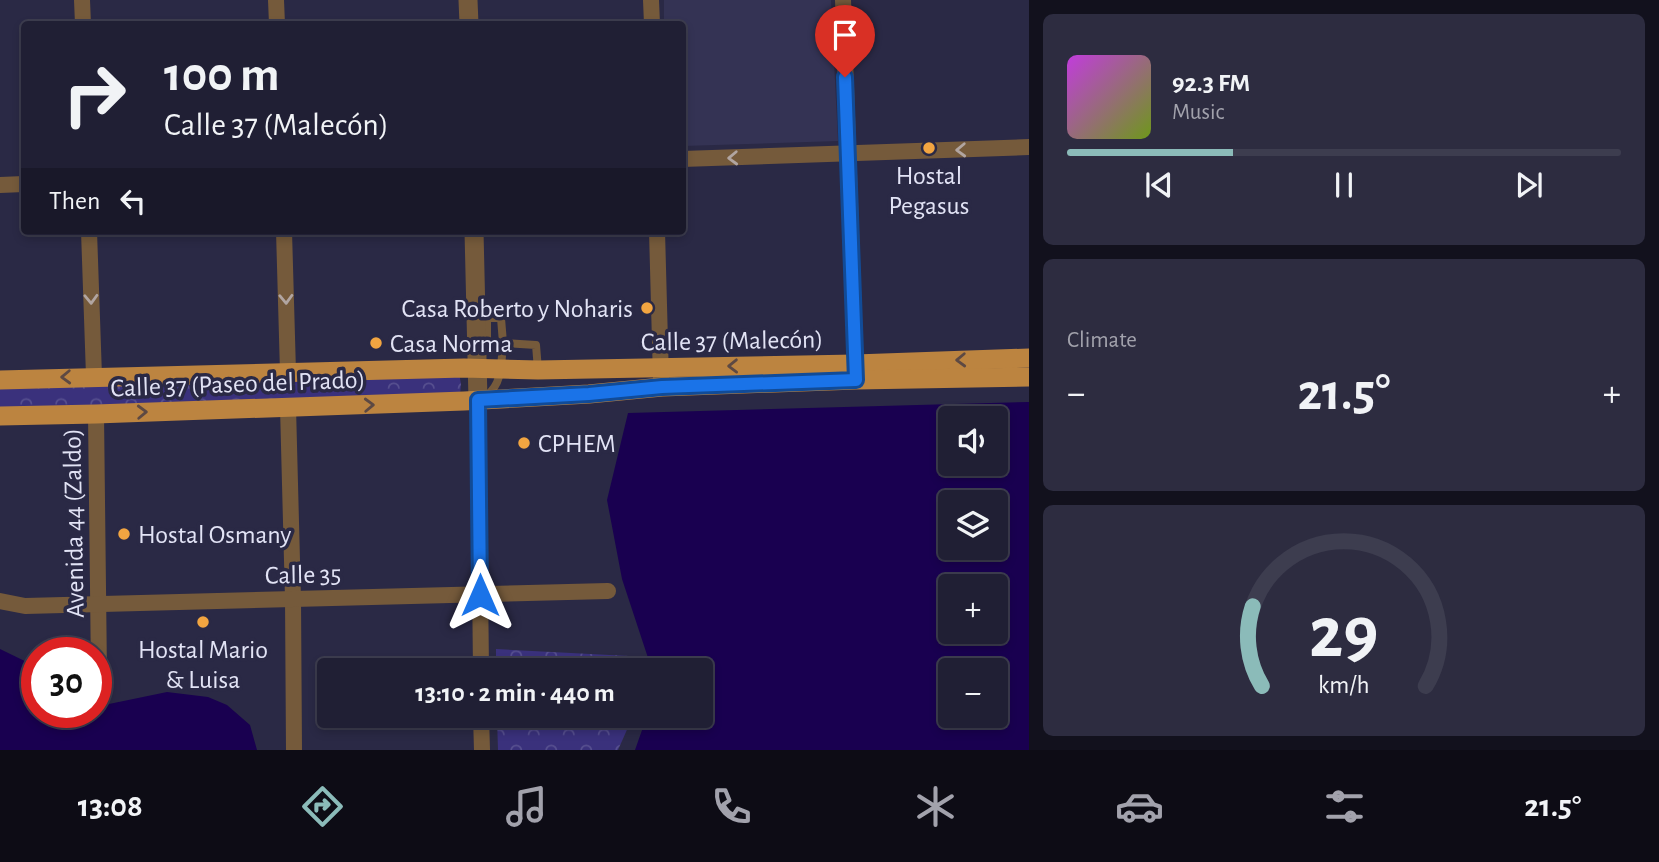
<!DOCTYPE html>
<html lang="en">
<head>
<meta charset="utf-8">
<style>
	:root { --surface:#201f34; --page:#2d2c40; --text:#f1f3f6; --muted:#a2a2ac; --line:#3d3d4f; --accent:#8bbbb9 }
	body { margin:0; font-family:"Alegreya Sans",sans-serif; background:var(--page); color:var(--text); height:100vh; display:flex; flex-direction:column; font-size:26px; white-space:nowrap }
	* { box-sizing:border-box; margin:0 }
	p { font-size:23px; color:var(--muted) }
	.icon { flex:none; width:38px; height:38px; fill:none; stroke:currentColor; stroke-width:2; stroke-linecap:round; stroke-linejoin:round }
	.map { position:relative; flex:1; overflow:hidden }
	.panel { display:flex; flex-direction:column; gap:14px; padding:14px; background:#12111d; width:630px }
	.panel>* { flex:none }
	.guide { position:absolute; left:21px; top:21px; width:665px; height:214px; border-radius:7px; box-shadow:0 4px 10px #0003,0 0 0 2px var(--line); background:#201f34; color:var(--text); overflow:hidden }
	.buttons { position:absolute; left:938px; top:406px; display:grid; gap:14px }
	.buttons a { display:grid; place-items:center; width:70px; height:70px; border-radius:7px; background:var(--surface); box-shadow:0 4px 10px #0003,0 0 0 2px var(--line); font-size:35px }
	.speed { position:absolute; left:21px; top:637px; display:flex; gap:14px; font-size:35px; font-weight:700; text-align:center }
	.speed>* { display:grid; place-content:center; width:91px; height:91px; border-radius:50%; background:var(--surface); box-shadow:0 4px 10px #0003,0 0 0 2px var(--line); line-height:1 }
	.speed .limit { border:10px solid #d22; background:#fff; color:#111 }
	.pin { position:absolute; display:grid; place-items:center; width:60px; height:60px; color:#fff; margin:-72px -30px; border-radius:50% 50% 50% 0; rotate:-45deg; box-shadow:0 0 7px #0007 }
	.pin .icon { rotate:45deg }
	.me { position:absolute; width:77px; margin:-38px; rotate:0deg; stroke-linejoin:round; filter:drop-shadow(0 0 5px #0008) }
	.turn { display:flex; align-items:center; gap:24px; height:147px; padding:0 28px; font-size:32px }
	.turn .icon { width:91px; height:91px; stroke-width:2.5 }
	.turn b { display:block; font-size:49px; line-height:60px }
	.then { display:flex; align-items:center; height:66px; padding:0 28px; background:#0003; gap:14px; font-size:26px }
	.big { font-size:52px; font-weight:700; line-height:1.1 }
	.panel .tile { flex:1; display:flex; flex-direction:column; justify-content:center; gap:10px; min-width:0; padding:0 24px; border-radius:10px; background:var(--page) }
	.panel .dial { align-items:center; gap:0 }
	.dial svg { height:182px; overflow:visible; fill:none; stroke:var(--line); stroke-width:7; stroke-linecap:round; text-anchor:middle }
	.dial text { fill:var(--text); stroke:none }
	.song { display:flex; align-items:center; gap:21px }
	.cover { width:84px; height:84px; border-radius:10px; background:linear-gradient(135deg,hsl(290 70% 55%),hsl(80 70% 35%)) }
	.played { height:7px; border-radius:4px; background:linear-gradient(90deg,var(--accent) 30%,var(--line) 30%) }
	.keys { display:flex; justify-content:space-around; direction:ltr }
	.heat { display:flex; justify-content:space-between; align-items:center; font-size:38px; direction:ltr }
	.trip { position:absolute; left:317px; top:658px; width:396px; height:70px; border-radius:7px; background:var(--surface); box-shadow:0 4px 10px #0003,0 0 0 2px var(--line); font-weight:700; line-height:70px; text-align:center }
	.tabs { display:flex; height:112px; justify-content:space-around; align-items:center; background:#0d0c15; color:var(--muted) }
	.tabs .icon { width:49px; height:49px }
	.tabs .on { color:var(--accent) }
	.tabs b { font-size:32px; color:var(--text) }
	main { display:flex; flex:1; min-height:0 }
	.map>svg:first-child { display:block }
	.built { fill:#343354 }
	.park { fill:url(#park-crowns) }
	.water { fill:#190050; fill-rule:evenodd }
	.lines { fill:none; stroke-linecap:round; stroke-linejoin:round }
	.service { stroke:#755a3b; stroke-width:8 }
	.minor { stroke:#755a3b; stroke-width:16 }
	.tertiary { stroke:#755a3b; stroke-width:19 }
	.primary { stroke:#bc8440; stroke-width:19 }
	.oneway { stroke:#b1a5a1 }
	.oneway2 { stroke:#5d4943 }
	.route-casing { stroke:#114b97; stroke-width:18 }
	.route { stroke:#1a73e8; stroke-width:12 }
	.poi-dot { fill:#f2a541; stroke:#2a2945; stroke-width:2.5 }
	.labels { text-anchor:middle; stroke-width:7; stroke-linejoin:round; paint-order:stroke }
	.poi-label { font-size:26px; fill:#e2e3f5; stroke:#2a2945; text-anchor:start }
	.street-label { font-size:26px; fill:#e2e3f5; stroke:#2a2945 }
</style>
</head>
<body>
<main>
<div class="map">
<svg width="1029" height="750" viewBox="0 0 1029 750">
	<defs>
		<pattern id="park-crowns" width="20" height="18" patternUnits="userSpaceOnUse" patternTransform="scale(1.75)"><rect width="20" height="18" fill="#3a317c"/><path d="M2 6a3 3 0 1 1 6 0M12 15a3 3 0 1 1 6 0" fill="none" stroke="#564f8f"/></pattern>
	</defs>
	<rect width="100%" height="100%" fill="#2a2945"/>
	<polygon class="built" points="664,0 831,0 838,141 683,146 682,24 664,24"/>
	<g class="park">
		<polygon points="459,373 461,384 460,395 0,409 0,386"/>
		<polygon points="496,649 629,656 633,670 496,670"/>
		<polygon points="497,716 633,716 618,750 498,750"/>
	</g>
	<g class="water">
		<path d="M 1029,402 L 1029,750 L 635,750 L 647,716 L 700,716 L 700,670 L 652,670 L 622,579 L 607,500 L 628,413 ZM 950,418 L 996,418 L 996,464 L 950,464 ZM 950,502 L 996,502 L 996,548 L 950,548 ZM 950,586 L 996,586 L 996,632 L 950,632 ZM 950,670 L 996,670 L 996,716 L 950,716 Z"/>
		<polygon points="0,649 37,667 37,712 96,712 96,697 109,704 167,692 208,697 227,705 250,725 257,750 0,750"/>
	</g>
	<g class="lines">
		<g class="service">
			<polyline points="476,318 501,318 503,343 536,345 538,370"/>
			<polyline points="487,318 487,348"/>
			<path d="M 487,395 C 503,383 501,362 503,343"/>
		</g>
		<g class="minor">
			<polyline points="82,0 83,24"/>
			<polyline points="276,0 277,24"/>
			<polyline points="651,0 652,24"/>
			<polyline points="843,0 856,375"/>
			<polyline points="682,159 1029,147"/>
			<polyline points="0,185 24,184"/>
			<polyline points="89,231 94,376"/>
			<polyline points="284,231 288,372"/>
			<polyline points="657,231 661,379"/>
			<polyline points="478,400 481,670"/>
			<polyline points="288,407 293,599 294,750"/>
			<polyline points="96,414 99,674"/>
			<polyline points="0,601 25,606 608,591"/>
			<polyline points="481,716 482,750"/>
		</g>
		<g class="tertiary">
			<polyline points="468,0 469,24"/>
			<polyline points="474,231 478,400"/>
		</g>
		<g class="primary">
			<polyline points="0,380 464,368 538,370 855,364 1029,358"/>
			<polyline points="0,416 96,414 464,401 589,394 662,387 856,380 1029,377"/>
		</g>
	</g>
	<defs><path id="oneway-chevron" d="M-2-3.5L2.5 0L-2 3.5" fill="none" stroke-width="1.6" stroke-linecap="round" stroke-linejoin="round" transform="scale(1.75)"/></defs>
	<g class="oneway">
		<use href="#oneway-chevron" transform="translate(961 150) rotate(178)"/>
		<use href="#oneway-chevron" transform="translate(733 158) rotate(178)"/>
		<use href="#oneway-chevron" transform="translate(91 299) rotate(88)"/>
		<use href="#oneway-chevron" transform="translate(286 299) rotate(88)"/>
	</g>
	<g class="oneway2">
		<use href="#oneway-chevron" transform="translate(961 360) rotate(178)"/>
		<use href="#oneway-chevron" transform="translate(733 366) rotate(179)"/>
		<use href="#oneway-chevron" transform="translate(66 377) rotate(178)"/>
		<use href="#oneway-chevron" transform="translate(369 405) rotate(-2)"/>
		<use href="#oneway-chevron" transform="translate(142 412) rotate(-2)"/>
	</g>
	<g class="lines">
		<defs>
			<polyline id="route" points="480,595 478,400 589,394 662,387 856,380 845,77"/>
		</defs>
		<use href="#route" class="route-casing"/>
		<use href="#route" class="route"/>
	</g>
	<g class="poi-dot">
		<circle cx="929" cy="148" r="7"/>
		<circle cx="647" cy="308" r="7"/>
		<circle cx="376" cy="343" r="7"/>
		<circle cx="524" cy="443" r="7"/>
		<circle cx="124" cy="534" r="7"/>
		<circle cx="203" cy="622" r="7"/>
	</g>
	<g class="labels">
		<g class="poi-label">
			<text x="929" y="184" text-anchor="middle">Hostal<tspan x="929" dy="30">Pegasus</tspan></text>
			<text x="633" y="317" text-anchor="end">Casa Roberto y Noharis</text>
			<text x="390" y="352">Casa Norma</text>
			<text x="538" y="452">CPHEM</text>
			<text x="138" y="543">Hostal Osmany</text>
			<text x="203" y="658" text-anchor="middle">Hostal Mario<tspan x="203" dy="30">&amp; Luisa</tspan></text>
		</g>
		<g class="street-label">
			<text transform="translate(732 340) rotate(-1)" y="9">Calle 37 (Malecón)</text>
			<text transform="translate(238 383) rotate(-2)" y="9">Calle 37 (Paseo del Prado)</text>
			<text transform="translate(73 523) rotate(-91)" y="9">Avenida 44 (Zaldo)</text>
			<text transform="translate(303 574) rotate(-1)" y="9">Calle 35</text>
		</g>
	</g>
</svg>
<div class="buttons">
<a><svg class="icon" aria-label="sound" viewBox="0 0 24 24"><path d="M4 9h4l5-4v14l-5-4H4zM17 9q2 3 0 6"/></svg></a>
<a><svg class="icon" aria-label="layers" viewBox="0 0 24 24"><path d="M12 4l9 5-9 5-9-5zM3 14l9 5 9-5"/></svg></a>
<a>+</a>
<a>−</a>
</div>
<div class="speed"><div class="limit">30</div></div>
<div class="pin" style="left:845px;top:77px;background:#d93025"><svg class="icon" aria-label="arrive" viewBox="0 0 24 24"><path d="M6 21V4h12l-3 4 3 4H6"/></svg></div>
<svg class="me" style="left:480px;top:595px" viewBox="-20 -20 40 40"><path d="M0-17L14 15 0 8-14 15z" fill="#1a73e8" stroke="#fff" stroke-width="4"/></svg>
<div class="trip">13:10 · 2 min · 440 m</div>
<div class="guide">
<div class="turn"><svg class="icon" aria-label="right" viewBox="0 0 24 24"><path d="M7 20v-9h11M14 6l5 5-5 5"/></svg><div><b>100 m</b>Calle 37 (Malecón)</div></div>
<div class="then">Then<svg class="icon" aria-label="left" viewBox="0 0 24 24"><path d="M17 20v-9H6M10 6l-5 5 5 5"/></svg></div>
</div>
</div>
<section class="panel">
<div class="tile">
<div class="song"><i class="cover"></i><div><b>92.3 FM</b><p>Music</p></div></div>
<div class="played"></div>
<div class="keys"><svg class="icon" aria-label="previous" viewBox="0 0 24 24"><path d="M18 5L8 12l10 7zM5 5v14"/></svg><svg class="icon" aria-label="pause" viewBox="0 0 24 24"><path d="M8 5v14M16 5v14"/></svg><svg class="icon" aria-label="next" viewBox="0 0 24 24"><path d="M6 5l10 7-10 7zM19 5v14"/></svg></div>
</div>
<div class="tile"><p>Climate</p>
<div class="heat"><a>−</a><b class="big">21.5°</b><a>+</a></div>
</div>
<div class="tile dial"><svg viewBox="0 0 100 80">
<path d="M14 69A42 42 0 1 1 86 69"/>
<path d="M14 69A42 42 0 0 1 10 34" stroke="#8bbbb9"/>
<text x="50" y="56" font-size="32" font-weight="700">29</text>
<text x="50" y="72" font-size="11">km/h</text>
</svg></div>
</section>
</main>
<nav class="tabs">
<b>13:08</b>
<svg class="icon on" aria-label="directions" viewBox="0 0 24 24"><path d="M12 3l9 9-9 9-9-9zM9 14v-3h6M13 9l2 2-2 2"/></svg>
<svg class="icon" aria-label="music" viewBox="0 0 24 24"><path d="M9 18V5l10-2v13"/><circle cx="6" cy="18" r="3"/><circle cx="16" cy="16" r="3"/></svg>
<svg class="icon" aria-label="phone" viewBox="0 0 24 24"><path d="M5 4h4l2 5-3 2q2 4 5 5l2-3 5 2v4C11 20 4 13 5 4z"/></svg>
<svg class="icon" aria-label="climate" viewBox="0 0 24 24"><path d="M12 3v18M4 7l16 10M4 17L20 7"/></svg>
<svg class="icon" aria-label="car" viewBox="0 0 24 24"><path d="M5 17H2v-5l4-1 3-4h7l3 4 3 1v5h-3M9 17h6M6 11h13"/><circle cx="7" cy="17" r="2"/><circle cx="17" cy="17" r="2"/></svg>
<svg class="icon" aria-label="filters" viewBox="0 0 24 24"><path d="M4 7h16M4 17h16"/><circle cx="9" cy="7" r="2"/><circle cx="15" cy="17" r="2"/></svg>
<b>21.5°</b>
</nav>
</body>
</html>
